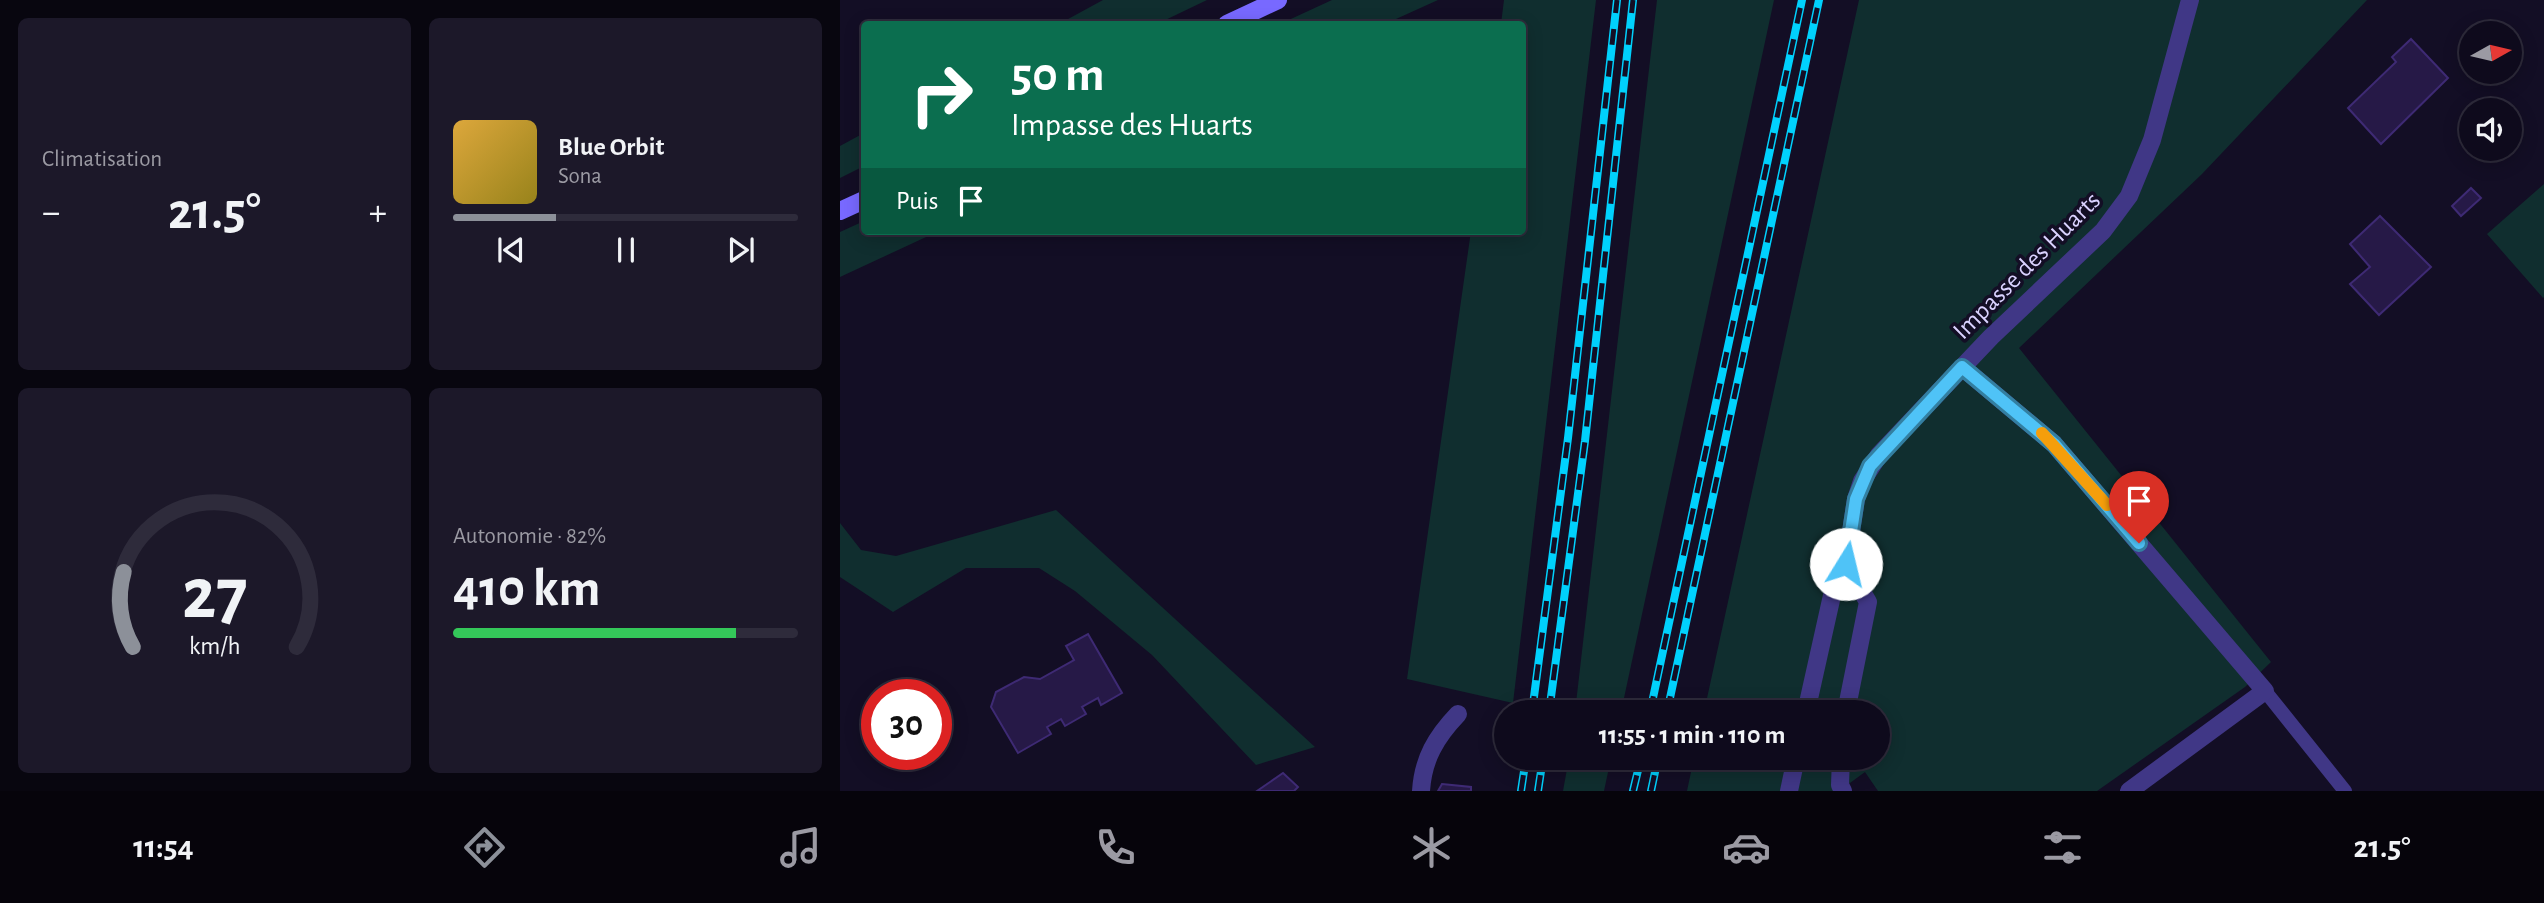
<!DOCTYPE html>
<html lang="fr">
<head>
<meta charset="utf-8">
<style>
	:root { --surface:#0e0a1c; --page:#1c1829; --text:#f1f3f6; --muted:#9b9aa3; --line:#2e2b3b; --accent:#8c9099 }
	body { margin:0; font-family:"Alegreya Sans",sans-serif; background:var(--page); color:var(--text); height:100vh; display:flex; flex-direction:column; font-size:26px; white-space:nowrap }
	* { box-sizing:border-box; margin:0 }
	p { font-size:23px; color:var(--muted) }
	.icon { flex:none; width:38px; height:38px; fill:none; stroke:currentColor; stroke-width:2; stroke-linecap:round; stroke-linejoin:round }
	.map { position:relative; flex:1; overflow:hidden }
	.drawer { display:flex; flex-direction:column; gap:18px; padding:18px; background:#08060f; width:840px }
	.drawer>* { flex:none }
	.guide { position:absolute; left:21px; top:21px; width:665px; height:214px; border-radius:7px; box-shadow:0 4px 18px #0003,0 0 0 2px var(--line); background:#0b6e4f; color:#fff; overflow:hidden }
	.needle { width:46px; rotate:82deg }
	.controls { position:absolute; left:1619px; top:21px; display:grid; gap:14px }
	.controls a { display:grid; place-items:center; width:63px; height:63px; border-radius:50%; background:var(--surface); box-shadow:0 4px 18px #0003,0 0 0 2px var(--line); font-size:35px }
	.speed { position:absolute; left:21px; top:679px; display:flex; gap:14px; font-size:35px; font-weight:700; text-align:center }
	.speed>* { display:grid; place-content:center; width:91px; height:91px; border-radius:50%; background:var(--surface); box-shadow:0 4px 18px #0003,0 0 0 2px var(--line); line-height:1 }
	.speed .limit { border:10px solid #d22; background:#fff; color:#111 }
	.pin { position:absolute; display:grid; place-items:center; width:60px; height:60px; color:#fff; margin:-72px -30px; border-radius:50% 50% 50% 0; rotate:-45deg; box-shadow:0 0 7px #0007 }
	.pin .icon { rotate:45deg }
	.me { position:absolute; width:77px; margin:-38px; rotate:9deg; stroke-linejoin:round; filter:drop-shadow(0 0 5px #0008) }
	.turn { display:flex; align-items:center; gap:24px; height:147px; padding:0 35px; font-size:32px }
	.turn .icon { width:91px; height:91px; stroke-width:2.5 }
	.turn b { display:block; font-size:49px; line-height:60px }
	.then { display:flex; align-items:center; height:66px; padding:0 35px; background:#0003; gap:14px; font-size:26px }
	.big { font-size:52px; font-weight:600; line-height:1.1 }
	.drawer .widget { flex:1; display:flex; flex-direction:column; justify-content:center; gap:10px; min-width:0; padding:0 24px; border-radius:10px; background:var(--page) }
	.drawer .dial { align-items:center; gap:0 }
	.dial svg { height:182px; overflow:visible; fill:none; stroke:var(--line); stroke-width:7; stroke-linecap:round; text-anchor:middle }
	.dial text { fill:var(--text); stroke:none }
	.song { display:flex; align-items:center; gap:21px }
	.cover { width:84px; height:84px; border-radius:10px; background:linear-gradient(135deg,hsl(40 70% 55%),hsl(50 70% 35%)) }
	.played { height:7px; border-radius:4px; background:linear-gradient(90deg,var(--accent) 30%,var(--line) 30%) }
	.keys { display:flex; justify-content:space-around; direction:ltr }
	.heat { display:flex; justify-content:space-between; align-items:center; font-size:38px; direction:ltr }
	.charge { height:10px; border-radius:5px; background:linear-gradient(90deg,#34c759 82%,var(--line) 0) }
	.drawer .tiles { flex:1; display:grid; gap:18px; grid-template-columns:repeat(2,1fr) }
	.trip { position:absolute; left:654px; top:700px; width:396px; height:70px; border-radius:35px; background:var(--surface); box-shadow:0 4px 18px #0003,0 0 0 2px var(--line); font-weight:600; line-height:70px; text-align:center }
	.tab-bar { display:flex; height:112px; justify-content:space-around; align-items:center; background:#06040b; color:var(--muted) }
	.tab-bar .icon { width:49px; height:49px }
	.tab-bar .on { color:var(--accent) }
	.tab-bar b { font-size:32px; color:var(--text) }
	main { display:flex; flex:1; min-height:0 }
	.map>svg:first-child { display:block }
	.green { fill:#102e2f }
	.building { fill:#261947; stroke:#3e2a74; stroke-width:2 }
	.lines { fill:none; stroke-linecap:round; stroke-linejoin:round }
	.service { stroke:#403786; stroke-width:14 }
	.minor { stroke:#403786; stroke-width:18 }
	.secondary { stroke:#7869ff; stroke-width:18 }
	.rail-casing { stroke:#00d1fd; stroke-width:8 }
	.rail { stroke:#130e25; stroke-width:5; stroke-dasharray:16; stroke-linecap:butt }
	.route-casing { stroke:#337fa1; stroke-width:18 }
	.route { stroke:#4fc3f7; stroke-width:12 }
	.slow { stroke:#f59e0b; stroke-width:12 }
	.labels { text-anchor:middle; stroke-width:7; stroke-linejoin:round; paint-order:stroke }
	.street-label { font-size:26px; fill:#dad2ff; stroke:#130e25 }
</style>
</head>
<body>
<main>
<section class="drawer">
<div class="tiles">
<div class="widget"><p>Climatisation</p>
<div class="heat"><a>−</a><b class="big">21.5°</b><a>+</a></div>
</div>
<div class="widget">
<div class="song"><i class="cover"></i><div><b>Blue Orbit</b><p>Sona</p></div></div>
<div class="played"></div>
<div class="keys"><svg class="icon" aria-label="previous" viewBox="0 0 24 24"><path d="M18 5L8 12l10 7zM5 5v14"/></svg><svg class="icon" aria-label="pause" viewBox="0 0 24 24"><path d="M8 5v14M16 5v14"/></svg><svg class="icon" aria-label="next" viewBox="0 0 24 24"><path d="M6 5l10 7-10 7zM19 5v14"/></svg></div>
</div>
<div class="widget dial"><svg viewBox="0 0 100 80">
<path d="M14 69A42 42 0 1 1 86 69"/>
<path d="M14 69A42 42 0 0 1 10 36" stroke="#8c9099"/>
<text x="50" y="56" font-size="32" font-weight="700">27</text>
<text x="50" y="72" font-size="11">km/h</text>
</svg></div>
<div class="widget"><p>Autonomie · 82%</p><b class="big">410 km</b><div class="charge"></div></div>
</div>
</section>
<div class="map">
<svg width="1704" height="791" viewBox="0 0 1704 791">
	<rect width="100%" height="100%" fill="#130e25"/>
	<g class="green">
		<polygon points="263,0 367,0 317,24 219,24"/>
		<polygon points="492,0 598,0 545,24 440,24"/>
		<polygon points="664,0 756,0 673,703 567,679 631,231 682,231 682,24 661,24"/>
		<polygon points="817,0 934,0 781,712 735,712"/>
		<polygon points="1019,0 1527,0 1362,174 1179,348 1431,662 1405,687 1257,791 1038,791 1025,772 999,791 847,791 854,758 1038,758 1038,712 864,712"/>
		<polygon points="24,133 24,166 0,178 0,146"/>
		<polygon points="1704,184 1704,297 1703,298 1647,234"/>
		<polygon points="24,221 24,231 99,231 0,277 0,232"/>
		<polygon points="216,510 475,747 416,765 312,655 235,591 199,568 126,568 53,612 0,577 0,523 21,550 56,556"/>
		<polygon points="729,758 771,758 764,791 723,791"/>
	</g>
	<g class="building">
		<polygon points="1571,39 1608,78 1541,144 1508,108 1556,62 1552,57"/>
		<polygon points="1631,188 1641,198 1621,216 1612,206"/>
		<polygon points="1540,216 1591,267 1539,315 1510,284 1530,267 1510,244"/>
		<polygon points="248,634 282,693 261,705 258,698 242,707 246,714 225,726 221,719 207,727 211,734 178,753 151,707 156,692 184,677 200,679 234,660 226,646"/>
		<polygon points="443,773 458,787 454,791 417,791"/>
		<polygon points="602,784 631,787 631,791 598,791"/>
	</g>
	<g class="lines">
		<polyline class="service" points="1425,691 1505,791"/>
		<g class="minor">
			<polyline points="1122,367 1214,444 1425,691 1289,791"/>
			<polyline points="966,712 993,591 1006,564"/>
			<polyline points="1006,712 1028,602 1006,564 1016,499 1022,481 1039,455 1151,337 1263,231 1289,196 1312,140 1350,0"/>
			<polyline points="1001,758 1000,785 1003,791"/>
			<path d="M 581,791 C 583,759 596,737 618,714"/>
			<polyline points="949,791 956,758"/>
		</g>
		<g class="secondary">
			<polyline points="387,24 438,0"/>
			<polyline points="0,211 24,200"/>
		</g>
		<defs>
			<g id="rail">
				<polyline points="692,712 728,438 777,0"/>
				<polyline points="709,712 745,441 793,0"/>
				<polyline points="810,712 962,0"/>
				<polyline points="827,712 979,0"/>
				<polyline points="681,791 686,758"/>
				<polyline points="698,791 703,758"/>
				<polyline points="793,791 801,758"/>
				<polyline points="811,791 818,758"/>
			</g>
		</defs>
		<use href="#rail" class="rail-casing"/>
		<use href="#rail" class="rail"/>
	</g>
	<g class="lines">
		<defs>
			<polyline id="route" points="1006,564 1016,499 1030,466 1122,367 1214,444 1299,543"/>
		</defs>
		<use href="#route" class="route-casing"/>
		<use href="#route" class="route"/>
		<polyline class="slow" points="1202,433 1267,505"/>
	</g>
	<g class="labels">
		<g class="street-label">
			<text transform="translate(1186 265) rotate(-45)" y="9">Impasse des Huarts</text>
		</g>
	</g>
</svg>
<div class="controls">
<a><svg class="needle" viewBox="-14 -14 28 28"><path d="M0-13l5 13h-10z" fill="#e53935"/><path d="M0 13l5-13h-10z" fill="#9b9aa3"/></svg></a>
<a><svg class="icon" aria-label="sound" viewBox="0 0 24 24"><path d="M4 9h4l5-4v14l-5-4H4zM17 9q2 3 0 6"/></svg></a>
</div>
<div class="speed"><div class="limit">30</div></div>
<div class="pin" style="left:1299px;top:543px;background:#d93025"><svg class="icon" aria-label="arrive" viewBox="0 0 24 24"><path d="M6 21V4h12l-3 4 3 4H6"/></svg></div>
<svg class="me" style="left:1006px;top:564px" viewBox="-20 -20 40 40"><circle r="19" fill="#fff"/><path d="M0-13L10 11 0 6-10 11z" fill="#4fc3f7"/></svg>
<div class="trip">11:55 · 1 min · 110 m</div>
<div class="guide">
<div class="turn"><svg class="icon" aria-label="right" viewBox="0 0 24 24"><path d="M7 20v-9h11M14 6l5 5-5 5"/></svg><div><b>50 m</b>Impasse des Huarts</div></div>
<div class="then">Puis<svg class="icon" aria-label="arrive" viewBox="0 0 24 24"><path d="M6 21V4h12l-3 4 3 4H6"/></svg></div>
</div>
</div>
</main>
<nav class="tab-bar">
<b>11:54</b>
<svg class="icon on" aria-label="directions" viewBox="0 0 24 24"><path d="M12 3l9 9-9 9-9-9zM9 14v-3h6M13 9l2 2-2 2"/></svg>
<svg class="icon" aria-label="music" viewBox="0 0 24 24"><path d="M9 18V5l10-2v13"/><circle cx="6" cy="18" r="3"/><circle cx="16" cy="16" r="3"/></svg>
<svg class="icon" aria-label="phone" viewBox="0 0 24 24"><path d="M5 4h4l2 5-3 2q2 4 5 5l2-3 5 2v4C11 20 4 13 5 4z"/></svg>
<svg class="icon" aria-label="climate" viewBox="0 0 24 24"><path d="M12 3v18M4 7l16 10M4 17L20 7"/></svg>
<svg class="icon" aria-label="car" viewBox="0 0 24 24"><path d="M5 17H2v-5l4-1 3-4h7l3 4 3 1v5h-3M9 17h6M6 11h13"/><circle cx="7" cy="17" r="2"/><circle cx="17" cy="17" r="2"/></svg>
<svg class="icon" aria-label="filters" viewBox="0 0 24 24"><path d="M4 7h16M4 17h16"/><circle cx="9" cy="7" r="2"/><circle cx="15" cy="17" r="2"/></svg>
<b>21.5°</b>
</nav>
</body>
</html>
